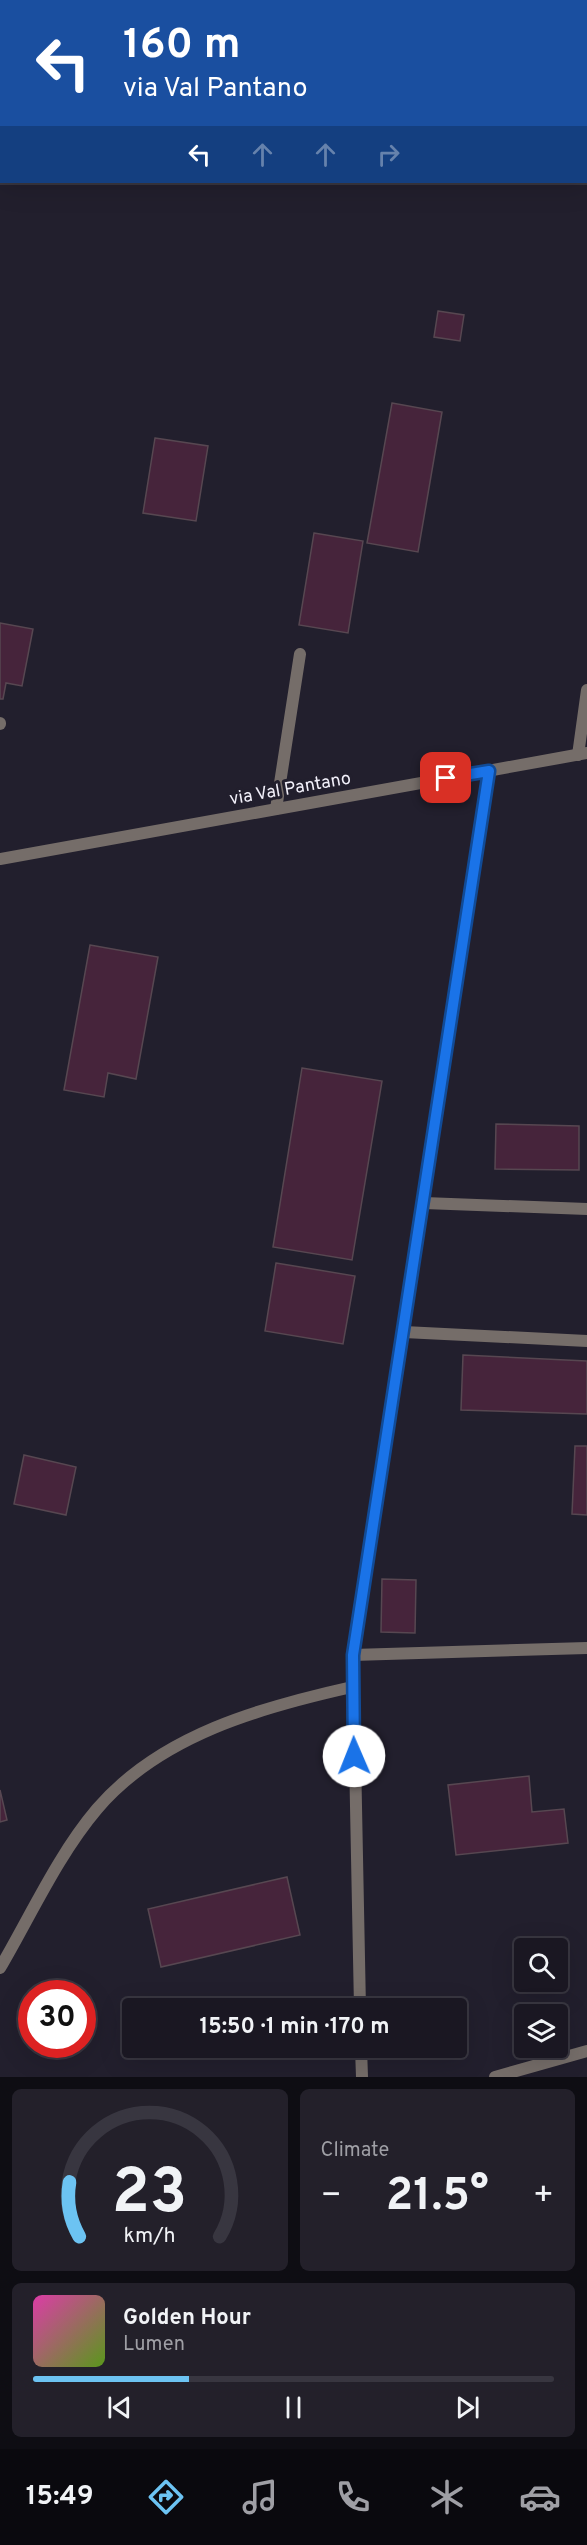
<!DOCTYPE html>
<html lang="en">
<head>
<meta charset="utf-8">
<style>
	:root { --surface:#1a1722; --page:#23202a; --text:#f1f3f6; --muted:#9f9fa5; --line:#383640; --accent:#6cc3f2 }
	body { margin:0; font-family:Overpass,sans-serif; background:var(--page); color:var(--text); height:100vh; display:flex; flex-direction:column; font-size:22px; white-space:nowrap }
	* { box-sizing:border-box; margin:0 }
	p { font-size:20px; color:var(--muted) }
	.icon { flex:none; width:33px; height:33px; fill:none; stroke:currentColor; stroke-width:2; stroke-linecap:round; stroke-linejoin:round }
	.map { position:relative; height:2077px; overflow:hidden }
	.panel { display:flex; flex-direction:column; gap:12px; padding:12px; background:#0e0d13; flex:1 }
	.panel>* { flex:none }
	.top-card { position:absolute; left:0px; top:0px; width:588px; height:183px; box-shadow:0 6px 24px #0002,0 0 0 2px var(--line); background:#1a4fa0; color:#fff; overflow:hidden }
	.tools { position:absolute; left:514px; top:1938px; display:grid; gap:12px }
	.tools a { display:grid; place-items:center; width:54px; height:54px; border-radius:6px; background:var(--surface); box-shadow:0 6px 24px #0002,0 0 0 2px var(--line); font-size:30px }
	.speed { position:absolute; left:18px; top:1980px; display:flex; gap:12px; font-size:30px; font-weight:700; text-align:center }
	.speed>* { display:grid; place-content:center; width:78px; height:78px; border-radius:50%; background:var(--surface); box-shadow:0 6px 24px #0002,0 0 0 2px var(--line); line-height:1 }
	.speed .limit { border:9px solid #d22; background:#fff; color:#111 }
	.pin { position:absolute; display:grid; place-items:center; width:51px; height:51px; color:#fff; margin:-26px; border-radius:12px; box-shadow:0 3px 9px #0006 }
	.me { position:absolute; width:66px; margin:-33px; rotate:359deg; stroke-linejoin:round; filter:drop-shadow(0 0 4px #0008) }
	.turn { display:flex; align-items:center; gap:21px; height:126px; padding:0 24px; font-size:27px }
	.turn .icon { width:78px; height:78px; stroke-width:2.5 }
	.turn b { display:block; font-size:42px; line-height:51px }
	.lanes { display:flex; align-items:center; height:57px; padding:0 24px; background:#0003; justify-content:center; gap:30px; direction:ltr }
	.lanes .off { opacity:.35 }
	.big { font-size:45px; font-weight:700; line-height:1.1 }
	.panel .widget { flex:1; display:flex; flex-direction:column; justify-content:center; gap:9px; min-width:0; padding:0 21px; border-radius:9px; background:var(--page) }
	.panel .dial { align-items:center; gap:0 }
	.dial svg { height:156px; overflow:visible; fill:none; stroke:var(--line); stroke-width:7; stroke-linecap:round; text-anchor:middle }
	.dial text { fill:var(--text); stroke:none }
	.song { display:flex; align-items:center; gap:18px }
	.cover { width:72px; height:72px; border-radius:9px; background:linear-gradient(135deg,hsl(320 70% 55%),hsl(90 70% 35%)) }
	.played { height:6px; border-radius:3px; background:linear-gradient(90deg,var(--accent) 30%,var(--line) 30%) }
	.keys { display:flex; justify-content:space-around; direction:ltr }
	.heat { display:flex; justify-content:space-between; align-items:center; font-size:33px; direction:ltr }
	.panel .tiles { flex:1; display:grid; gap:12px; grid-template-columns:1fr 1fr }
	.widget:last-child { grid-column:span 2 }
	.trip { position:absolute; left:122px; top:1998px; width:345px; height:60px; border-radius:6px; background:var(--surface); box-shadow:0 6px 24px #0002,0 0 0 2px var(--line); font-weight:700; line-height:60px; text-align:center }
	.menu { display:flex; height:96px; justify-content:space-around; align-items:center; background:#0a090e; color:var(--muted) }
	.menu .icon { width:42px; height:42px }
	.menu .selected { color:var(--accent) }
	.menu b { font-size:27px; color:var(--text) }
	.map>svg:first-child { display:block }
	.building { fill:#46243b; stroke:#574751; stroke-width:1.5 }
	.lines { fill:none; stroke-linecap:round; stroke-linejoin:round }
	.service { stroke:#756d69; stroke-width:12 }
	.minor { stroke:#756d69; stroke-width:12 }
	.route-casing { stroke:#114b97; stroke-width:15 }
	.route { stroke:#1a73e8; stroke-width:10 }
	.labels { text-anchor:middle; stroke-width:6; stroke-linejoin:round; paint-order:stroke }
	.street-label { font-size:18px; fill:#f2f0fa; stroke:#221f2d }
</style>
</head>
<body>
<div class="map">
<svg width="587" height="2077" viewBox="0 0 587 2077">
	<rect width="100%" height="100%" fill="#221f2d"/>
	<g class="building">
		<polygon points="438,311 464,315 460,341 434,337"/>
		<polygon points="392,403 442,412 418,552 367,543"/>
		<polygon points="155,438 208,446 196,521 143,513"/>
		<polygon points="314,533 363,541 348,633 299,625"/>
		<polygon points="0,623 33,629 22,686 6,683 3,699 0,699"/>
		<polygon points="90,945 158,957 136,1079 108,1073 104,1097 64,1090"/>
		<polygon points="302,1068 382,1081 352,1260 273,1247"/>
		<polygon points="496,1124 579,1126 579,1170 495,1169"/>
		<polygon points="276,1263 355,1276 343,1344 265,1331"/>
		<polygon points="463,1355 587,1361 587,1414 461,1410"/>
		<polygon points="575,1446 587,1446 587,1515 572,1514"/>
		<polygon points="24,1455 76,1467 66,1515 14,1504"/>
		<polygon points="382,1579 416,1580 415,1633 381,1632"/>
		<polygon points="529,1776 532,1812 564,1809 568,1843 456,1855 448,1785"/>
		<polygon points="0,1790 7,1820 0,1822"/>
		<polygon points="287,1877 300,1935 161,1967 148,1909"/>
	</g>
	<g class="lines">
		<g class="service">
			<polyline points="0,724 0,723"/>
			<polyline points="578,755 587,690"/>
			<polyline points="276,809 300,654"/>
			<polyline points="424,1203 587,1209"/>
			<polyline points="404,1332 587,1341"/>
			<polyline points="353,1655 587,1648"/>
			<polyline points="495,2077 587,2051"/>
		</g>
		<g class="minor">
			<polyline points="0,859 587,753"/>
			<path d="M 0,1968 C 31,1915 58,1855 97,1809 C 160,1735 262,1707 352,1687"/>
			<polyline points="360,2008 353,1655 489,771"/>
			<polyline points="361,2048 362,2077"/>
		</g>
	</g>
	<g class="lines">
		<defs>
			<polyline id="route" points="354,1756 353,1655 489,771 446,778"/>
		</defs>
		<use href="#route" class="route-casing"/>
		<use href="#route" class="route"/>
	</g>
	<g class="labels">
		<g class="street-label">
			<text transform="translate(290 788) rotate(-10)" y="6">via Val Pantano</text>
		</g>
	</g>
</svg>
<div class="tools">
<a><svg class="icon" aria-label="search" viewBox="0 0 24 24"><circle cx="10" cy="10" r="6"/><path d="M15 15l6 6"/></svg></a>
<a><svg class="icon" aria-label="layers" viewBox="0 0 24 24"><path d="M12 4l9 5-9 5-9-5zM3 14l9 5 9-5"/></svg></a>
</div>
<div class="speed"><div class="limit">30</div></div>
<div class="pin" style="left:446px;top:778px;background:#d93025"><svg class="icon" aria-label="arrive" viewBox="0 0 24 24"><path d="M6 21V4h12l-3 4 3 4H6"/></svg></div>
<svg class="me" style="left:354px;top:1756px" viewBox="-20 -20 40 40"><circle r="19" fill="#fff"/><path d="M0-13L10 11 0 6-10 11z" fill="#1a73e8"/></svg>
<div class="trip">15:50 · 1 min · 170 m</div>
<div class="top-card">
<div class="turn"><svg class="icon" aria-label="left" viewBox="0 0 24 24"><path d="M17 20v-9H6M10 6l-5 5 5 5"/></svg><div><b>160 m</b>via Val Pantano</div></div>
<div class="lanes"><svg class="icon" aria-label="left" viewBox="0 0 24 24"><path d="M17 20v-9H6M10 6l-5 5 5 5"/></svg><svg class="icon off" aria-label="ahead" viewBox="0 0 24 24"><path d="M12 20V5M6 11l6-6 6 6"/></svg><svg class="icon off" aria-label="ahead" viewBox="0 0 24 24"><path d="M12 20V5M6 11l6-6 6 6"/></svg><svg class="icon off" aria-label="right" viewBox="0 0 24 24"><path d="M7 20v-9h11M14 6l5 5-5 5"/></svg></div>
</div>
</div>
<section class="panel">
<div class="tiles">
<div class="widget dial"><svg viewBox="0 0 100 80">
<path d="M14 69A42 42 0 1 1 86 69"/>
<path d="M14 69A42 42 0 0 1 9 41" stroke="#6cc3f2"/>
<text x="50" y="56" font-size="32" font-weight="700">23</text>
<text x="50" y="72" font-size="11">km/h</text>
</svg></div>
<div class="widget"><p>Climate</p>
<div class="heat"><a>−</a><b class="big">21.5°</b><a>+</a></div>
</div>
<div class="widget">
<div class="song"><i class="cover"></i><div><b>Golden Hour</b><p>Lumen</p></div></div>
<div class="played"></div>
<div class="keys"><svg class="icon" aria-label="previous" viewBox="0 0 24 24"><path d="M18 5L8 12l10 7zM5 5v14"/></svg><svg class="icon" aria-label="pause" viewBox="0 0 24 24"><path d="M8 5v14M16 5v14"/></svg><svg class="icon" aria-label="next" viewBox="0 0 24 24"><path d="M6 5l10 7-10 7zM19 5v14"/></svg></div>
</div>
</div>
</section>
<nav class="menu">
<b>15:49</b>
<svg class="icon selected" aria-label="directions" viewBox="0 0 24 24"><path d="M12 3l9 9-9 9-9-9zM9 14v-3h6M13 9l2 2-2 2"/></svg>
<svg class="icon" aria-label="music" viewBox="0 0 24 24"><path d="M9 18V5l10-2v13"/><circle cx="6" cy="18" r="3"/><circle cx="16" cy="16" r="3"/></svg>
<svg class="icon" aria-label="phone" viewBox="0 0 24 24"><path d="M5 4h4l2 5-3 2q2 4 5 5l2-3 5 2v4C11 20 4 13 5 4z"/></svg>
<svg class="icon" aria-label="climate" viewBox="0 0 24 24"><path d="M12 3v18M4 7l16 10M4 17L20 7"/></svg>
<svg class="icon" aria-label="car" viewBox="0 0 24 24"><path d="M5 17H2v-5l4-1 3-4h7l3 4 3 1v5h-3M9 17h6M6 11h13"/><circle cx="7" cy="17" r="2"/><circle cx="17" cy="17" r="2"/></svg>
</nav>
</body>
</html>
